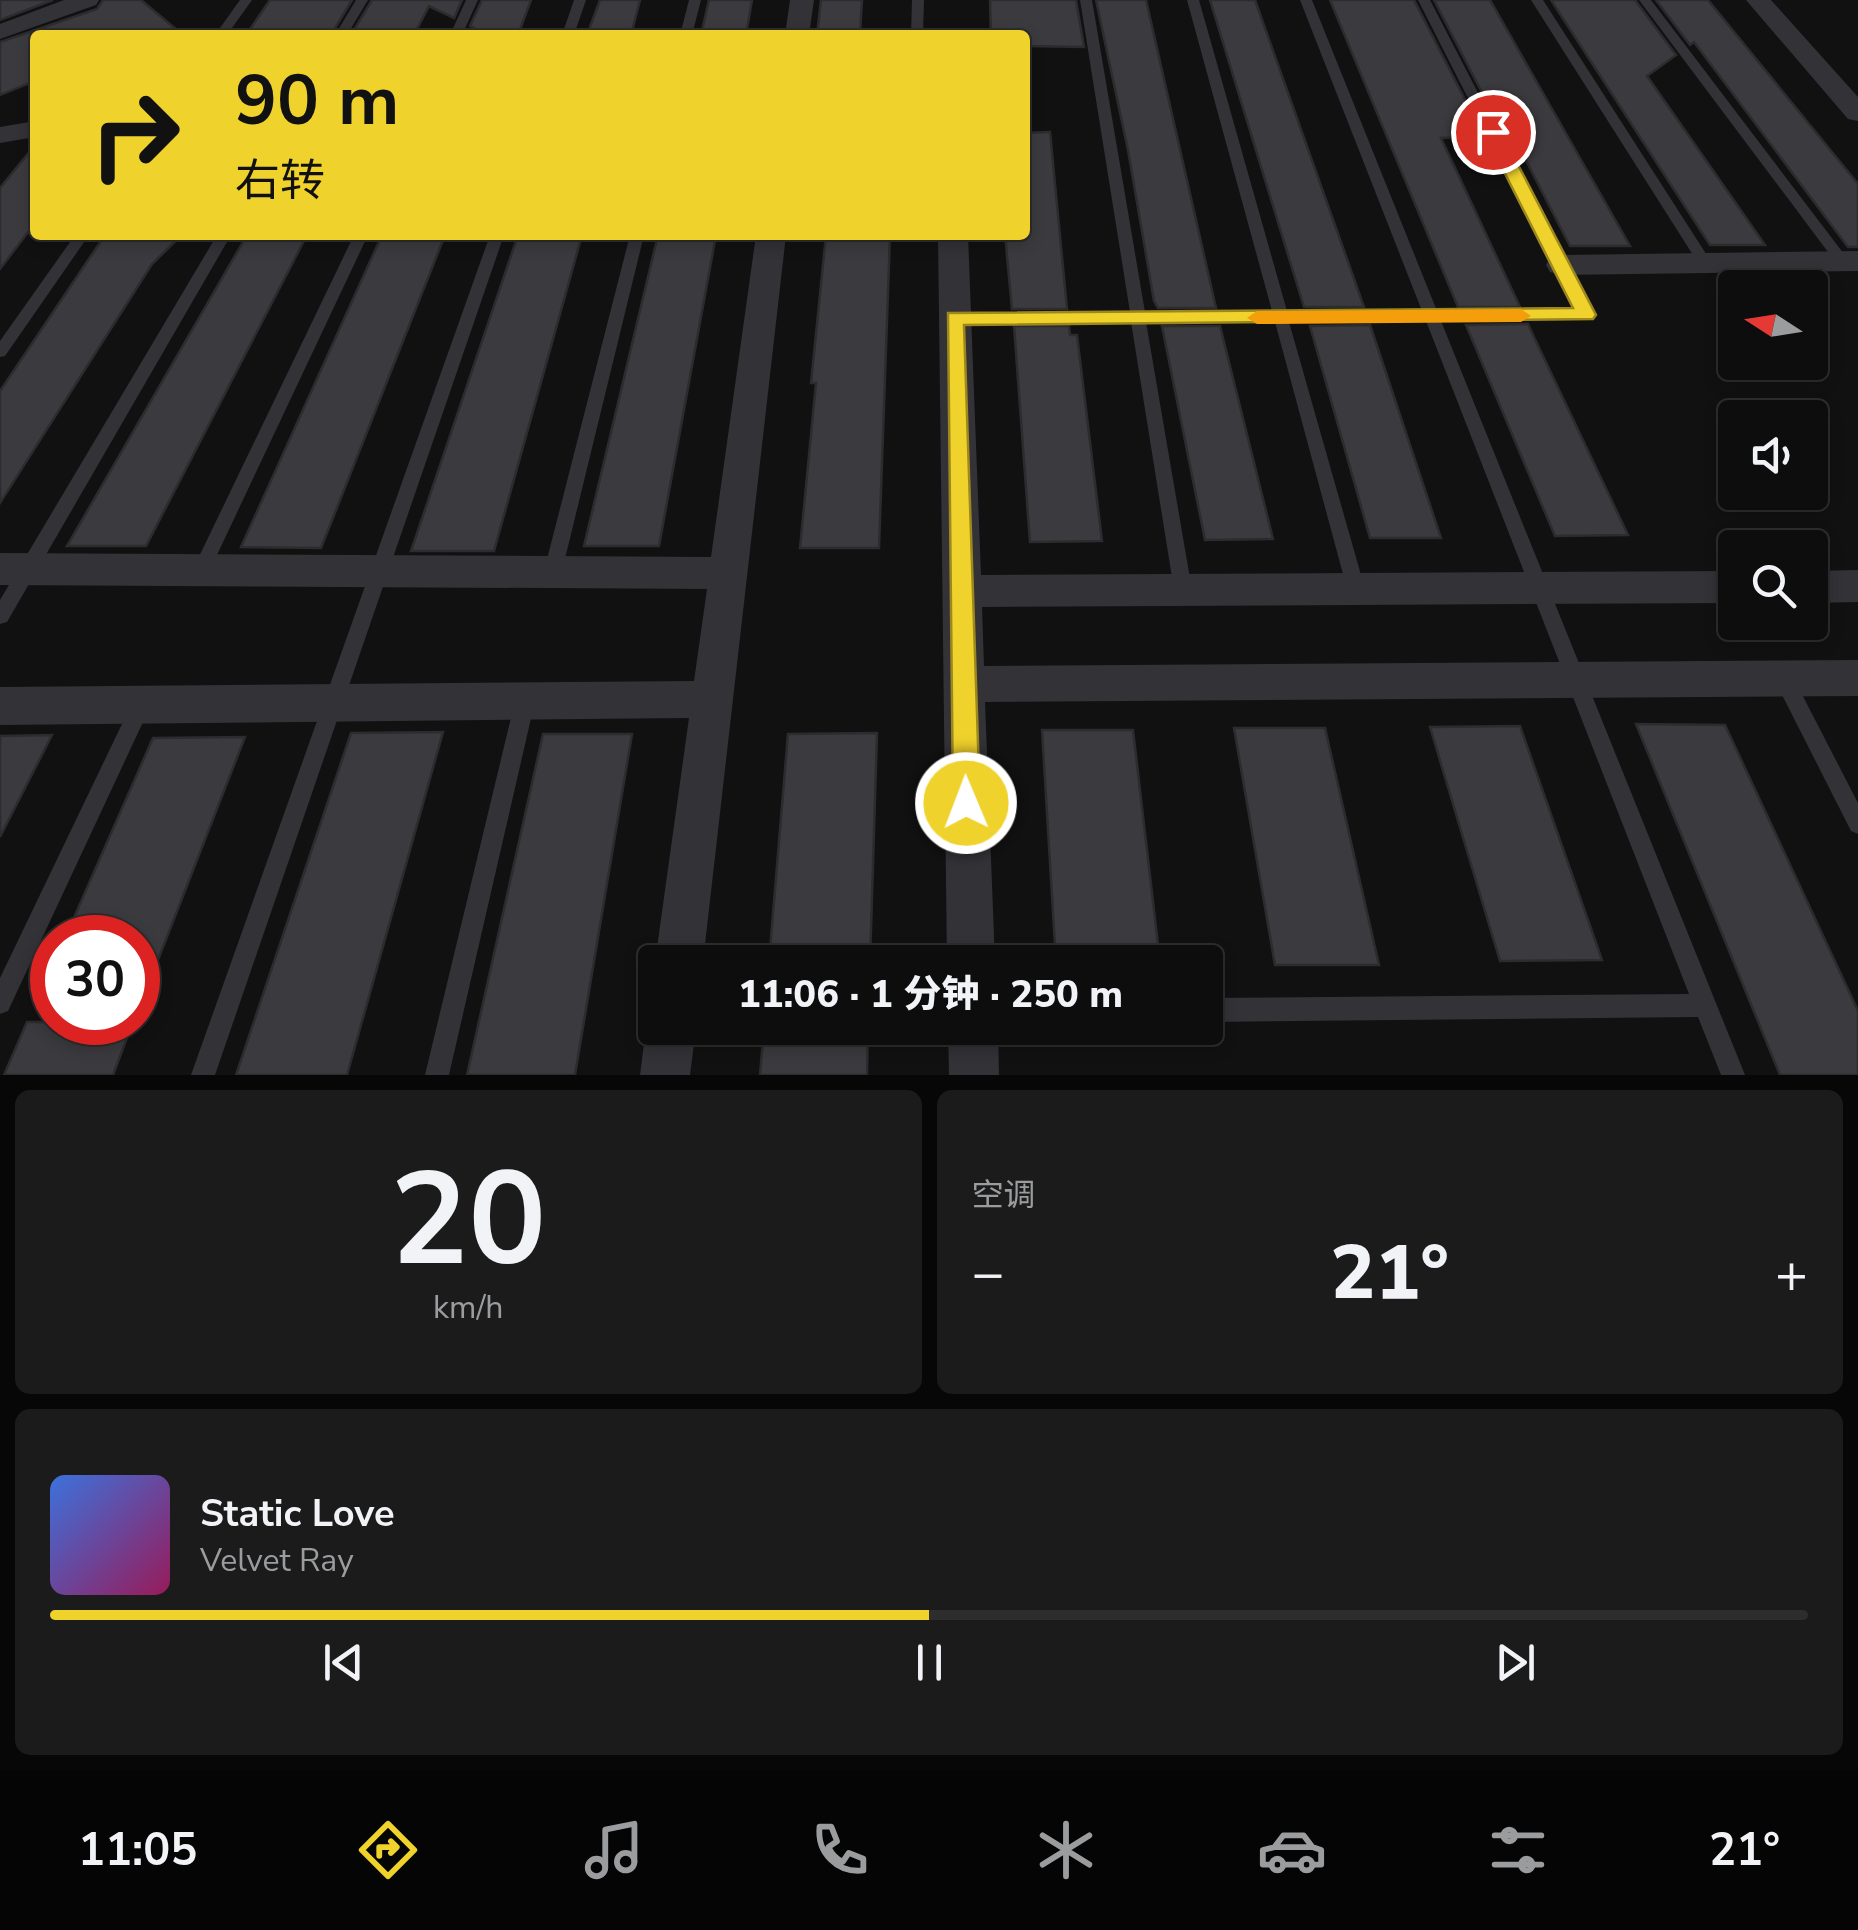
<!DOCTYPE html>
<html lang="zh">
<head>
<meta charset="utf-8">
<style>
	:root { --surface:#0d0d0e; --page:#1b1b1c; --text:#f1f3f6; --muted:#9a9c9e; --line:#2d2d2e; --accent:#f0d22c }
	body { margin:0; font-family:"Nunito Sans","Noto Sans SC",sans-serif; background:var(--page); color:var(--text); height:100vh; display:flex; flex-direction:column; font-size:38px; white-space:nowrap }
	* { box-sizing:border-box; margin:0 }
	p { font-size:32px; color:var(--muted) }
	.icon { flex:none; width:55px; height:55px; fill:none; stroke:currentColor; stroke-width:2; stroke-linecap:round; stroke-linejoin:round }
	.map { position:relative; height:1075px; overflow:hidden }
	.details { display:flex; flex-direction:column; gap:15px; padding:15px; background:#070708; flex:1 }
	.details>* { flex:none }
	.hud { position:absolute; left:30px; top:30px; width:1000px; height:210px; border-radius:10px; box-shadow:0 5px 15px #0003,0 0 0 2px var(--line); background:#f0d22c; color:#111; overflow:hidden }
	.needle { width:65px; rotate:282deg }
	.fabs { position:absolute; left:1718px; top:270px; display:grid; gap:20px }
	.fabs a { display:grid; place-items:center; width:110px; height:110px; border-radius:10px; background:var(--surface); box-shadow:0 5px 15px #0003,0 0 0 2px var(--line); font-size:50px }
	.speed { position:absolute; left:30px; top:915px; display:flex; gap:20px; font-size:50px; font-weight:700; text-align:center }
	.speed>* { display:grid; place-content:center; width:130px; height:130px; border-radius:50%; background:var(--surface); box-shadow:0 5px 15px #0003,0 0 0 2px var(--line); line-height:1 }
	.speed .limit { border:15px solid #d22; background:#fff; color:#111 }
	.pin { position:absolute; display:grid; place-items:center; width:85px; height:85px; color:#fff; margin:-42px; border:5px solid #fff; border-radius:50%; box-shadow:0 2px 10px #0007 }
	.me { position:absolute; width:110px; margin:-55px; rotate:359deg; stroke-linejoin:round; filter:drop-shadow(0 0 8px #0008) }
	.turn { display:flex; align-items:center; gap:35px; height:210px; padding:0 40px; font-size:45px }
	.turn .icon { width:130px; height:130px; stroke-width:2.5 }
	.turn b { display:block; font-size:70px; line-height:85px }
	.big { font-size:75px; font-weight:800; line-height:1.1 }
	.details .widget { flex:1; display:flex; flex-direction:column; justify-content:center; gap:15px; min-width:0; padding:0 35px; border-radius:15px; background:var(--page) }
	.details .dial { align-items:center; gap:0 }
	.dial b { font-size:130px; line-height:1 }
	.song { display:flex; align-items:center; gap:30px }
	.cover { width:120px; height:120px; border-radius:15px; background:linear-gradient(135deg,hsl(220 70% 55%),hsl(330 70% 35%)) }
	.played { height:10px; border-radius:5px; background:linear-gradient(90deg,var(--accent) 50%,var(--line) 50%) }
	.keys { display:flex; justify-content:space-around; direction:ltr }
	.heat { display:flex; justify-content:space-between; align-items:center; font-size:55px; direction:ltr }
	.details .tiles { flex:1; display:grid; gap:15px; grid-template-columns:1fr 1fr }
	.widget:last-child { grid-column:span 2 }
	.trip { position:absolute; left:638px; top:945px; width:585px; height:100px; border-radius:10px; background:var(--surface); box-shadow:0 5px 15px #0003,0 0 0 2px var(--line); font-weight:800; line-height:100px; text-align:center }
	.tab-bar { display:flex; height:160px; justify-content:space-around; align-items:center; background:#050506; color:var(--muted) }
	.tab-bar .icon { width:70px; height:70px }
	.tab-bar .current { color:var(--accent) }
	.tab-bar b { font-size:45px; color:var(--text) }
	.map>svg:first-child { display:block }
	.building { fill:#3b3b3f; stroke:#2c2b2e; stroke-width:2.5 }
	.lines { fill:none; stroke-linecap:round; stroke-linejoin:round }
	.lane { fill:#323237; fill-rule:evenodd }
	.street { fill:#323237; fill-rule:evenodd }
	.route { fill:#f0d22c; stroke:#9c881d; stroke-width:2.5 }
	.slow { fill:#f59e0b }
</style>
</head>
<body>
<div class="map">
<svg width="1858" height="1075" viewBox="0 0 1858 1075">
	<rect width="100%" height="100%" fill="#111112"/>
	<g class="building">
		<polygon points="0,0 53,0 0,20"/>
		<polygon points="103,0 141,0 183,35 35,35 35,81 0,95 0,42 97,9"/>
		<polygon points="270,0 352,0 331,35 246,35"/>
		<polygon points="372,0 462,0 454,18 429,6 414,35 351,35"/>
		<polygon points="482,0 531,0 518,35 488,35 470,26"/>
		<polygon points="600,0 640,0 631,35 587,35"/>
		<polygon points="709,0 752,0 746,35 701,35"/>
		<polygon points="821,0 862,0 860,35 817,35"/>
		<polygon points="990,0 1076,0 1084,47 1025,46 1025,35 991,35"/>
		<polygon points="1096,0 1146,0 1216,308 1158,308 1154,301 1128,150"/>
		<polygon points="1210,0 1255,0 1364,307 1304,307"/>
		<polygon points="1330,0 1414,0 1484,137 1441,138 1520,307 1458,307"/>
		<polygon points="1434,0 1490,0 1630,246 1570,246 1514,137 1505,137"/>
		<polygon points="1551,0 1635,0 1676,55 1647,76 1765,245 1710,245"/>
		<polygon points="1656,0 1708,0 1858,184 1858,247 1848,247 1694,42 1690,45"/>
		<polygon points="1050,132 1067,309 1012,309 1005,235 1025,235 1025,133"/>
		<polygon points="35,145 35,223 0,269 0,188"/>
		<polygon points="105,235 182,235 152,264 0,503 0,391"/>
		<polygon points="247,235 307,235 146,546 67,546"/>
		<polygon points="382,235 445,235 321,548 241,547"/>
		<polygon points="518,235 582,235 494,551 411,551"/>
		<polygon points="658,235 716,235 659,546 584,546"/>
		<polygon points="826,235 890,235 879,548 800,548 816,383 811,383"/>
		<polygon points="1528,324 1533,335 1628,535 1555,536 1466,325"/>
		<polygon points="1370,325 1441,538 1370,538 1310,326"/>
		<polygon points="1014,326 1069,326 1070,335 1077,335 1102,541 1030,542"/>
		<polygon points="1162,326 1220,326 1273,539 1205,540"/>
		<polygon points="1636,724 1725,725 1858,1011 1858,1075 1780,1075"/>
		<polygon points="1520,726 1602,960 1500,961 1430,727"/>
		<polygon points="1234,728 1325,728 1379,965 1275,965"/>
		<polygon points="1042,730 1133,730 1160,962 1056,962"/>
		<polygon points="443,732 347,1075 236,1075 351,733"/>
		<polygon points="877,733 870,962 769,962 788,734"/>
		<polygon points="543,734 632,734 575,1075 467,1075"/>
		<polygon points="52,735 0,837 0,736"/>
		<polygon points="245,737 140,1006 138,1006 138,938 65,938 153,738"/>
		<polygon points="27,1022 133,1022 113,1075 4,1075"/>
		<polygon points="764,1028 868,1028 867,1075 760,1075"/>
	</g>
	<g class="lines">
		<g class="lane">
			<polygon points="240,0 252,0 227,35 215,35"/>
			<polygon points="356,0 368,0 347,35 335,35"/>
			<polygon points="466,0 478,0 462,35 450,35"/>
			<polygon points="574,0 586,0 574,35 562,35"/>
			<polygon points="689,0 701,0 692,35 680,35"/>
			<polygon points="912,0 924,0 923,35 911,35"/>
			<polygon points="1080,0 1092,0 1145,312 1272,311 1187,0 1199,0 1287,311 1422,311 1300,0 1312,0 1437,311 1576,310 1418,0 1430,0 1593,315 1586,320 1441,321 1745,1075 1721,1075 1698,1017 1205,1022 1205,998 1689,994 1426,321 1289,322 1365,589 1362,594 1356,597 1350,594 1347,589 1275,322 1146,322 1192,590 1189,595 1183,598 1177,595 1174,590 1131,322 949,322 947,318 954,313 1130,312"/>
			<polygon points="1531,0 1543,0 1710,260 1710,266 1700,266"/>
			<polygon points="1639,0 1651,0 1847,258 1847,264 1837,264"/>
			<polygon points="75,235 89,235 5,356 0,357 0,341"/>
			<polygon points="217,235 231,235 7,622 0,624 0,600"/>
			<polygon points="354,235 368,235 208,574 196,574 193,569"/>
			<polygon points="490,235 504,235 215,1075 191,1075"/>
			<polygon points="630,235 644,235 562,571 559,576 547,576 544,571"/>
			<polygon points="1784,671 1791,673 1858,803 1858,834 1851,831 1774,679 1777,673"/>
			<polygon points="525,692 532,695 535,701 449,1075 425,1075 515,701 518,695"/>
			<polygon points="141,696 148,699 151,705 8,1011 0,1014 0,978 134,699"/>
		</g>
		<g class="street">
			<polygon points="64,0 99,0 96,5 0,39 0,24"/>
			<polygon points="790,0 814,0 809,35 785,35"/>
			<polygon points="1746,0 1771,0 1858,97 1858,121 1848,119"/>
			<polygon points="35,121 35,137 0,143 0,127"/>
			<polygon points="756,235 786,235 703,962 655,962 689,718 0,725 0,687 694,681 707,589 0,585 0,553 711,557"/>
			<polygon points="938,235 968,235 981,575 1735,571 1735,603 982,607 984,666 1858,660 1858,696 985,702 995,962 947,962"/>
			<polygon points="1858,251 1858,271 1561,275 1550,272 1546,265 1550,258 1561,255"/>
			<polygon points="1858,570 1858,602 1810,603 1810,571"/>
			<polygon points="653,1010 655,1028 696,1028 690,1075 640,1075 646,1028"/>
			<polygon points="948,1028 998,1028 999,1075 949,1075"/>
		</g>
	</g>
	<polygon class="route" points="1487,129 1501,132 1596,315 1593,319 964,325 980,803 976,812 966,816 957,812 953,803 948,313 1573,308 1484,132"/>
	<polygon class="slow" points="1521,309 1531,316 1521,322 1257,324 1247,318 1257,311"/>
</svg>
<div class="fabs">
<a><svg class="needle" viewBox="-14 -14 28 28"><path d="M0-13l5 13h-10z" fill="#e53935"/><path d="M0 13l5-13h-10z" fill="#9a9c9e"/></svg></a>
<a><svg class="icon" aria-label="sound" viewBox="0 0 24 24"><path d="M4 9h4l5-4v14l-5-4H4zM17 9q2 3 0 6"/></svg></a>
<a><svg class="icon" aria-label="search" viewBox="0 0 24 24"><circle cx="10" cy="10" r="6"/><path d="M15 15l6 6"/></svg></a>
</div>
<div class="speed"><div class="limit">30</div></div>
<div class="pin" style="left:1493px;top:132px;background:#d93025"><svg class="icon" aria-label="arrive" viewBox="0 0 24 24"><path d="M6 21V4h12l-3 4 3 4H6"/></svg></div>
<svg class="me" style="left:966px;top:803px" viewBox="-20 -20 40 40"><circle r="17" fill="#f0d22c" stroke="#fff" stroke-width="3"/><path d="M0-11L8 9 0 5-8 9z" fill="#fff"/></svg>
<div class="trip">11:06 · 1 分钟 · 250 m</div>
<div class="hud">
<div class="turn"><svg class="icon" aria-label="right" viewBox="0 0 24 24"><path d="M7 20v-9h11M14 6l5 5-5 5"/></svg><div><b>90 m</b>右转</div></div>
</div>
</div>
<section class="details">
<div class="tiles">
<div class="widget dial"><b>20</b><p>km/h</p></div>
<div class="widget"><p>空调</p>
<div class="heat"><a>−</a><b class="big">21°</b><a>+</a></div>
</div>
<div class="widget">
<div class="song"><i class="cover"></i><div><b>Static Love</b><p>Velvet Ray</p></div></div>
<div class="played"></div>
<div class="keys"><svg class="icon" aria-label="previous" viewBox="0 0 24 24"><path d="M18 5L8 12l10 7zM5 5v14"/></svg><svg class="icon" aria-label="pause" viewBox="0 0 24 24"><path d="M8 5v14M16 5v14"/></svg><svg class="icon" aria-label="next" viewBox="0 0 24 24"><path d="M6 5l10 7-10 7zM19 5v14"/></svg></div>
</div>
</div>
</section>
<nav class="tab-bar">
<b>11:05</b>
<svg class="icon current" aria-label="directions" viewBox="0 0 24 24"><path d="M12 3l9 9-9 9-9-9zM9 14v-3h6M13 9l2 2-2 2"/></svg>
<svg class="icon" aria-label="music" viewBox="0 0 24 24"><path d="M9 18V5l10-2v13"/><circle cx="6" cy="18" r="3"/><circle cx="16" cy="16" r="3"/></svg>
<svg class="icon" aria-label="phone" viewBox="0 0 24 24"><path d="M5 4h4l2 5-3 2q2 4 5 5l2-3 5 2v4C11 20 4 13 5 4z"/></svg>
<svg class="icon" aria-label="climate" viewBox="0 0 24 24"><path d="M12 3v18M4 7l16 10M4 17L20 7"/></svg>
<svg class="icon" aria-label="car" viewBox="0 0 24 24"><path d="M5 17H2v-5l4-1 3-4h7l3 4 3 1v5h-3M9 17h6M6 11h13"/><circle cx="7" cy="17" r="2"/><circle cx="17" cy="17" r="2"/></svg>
<svg class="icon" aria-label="filters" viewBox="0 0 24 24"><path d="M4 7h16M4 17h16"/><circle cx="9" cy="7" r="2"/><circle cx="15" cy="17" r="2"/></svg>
<b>21°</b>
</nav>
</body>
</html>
